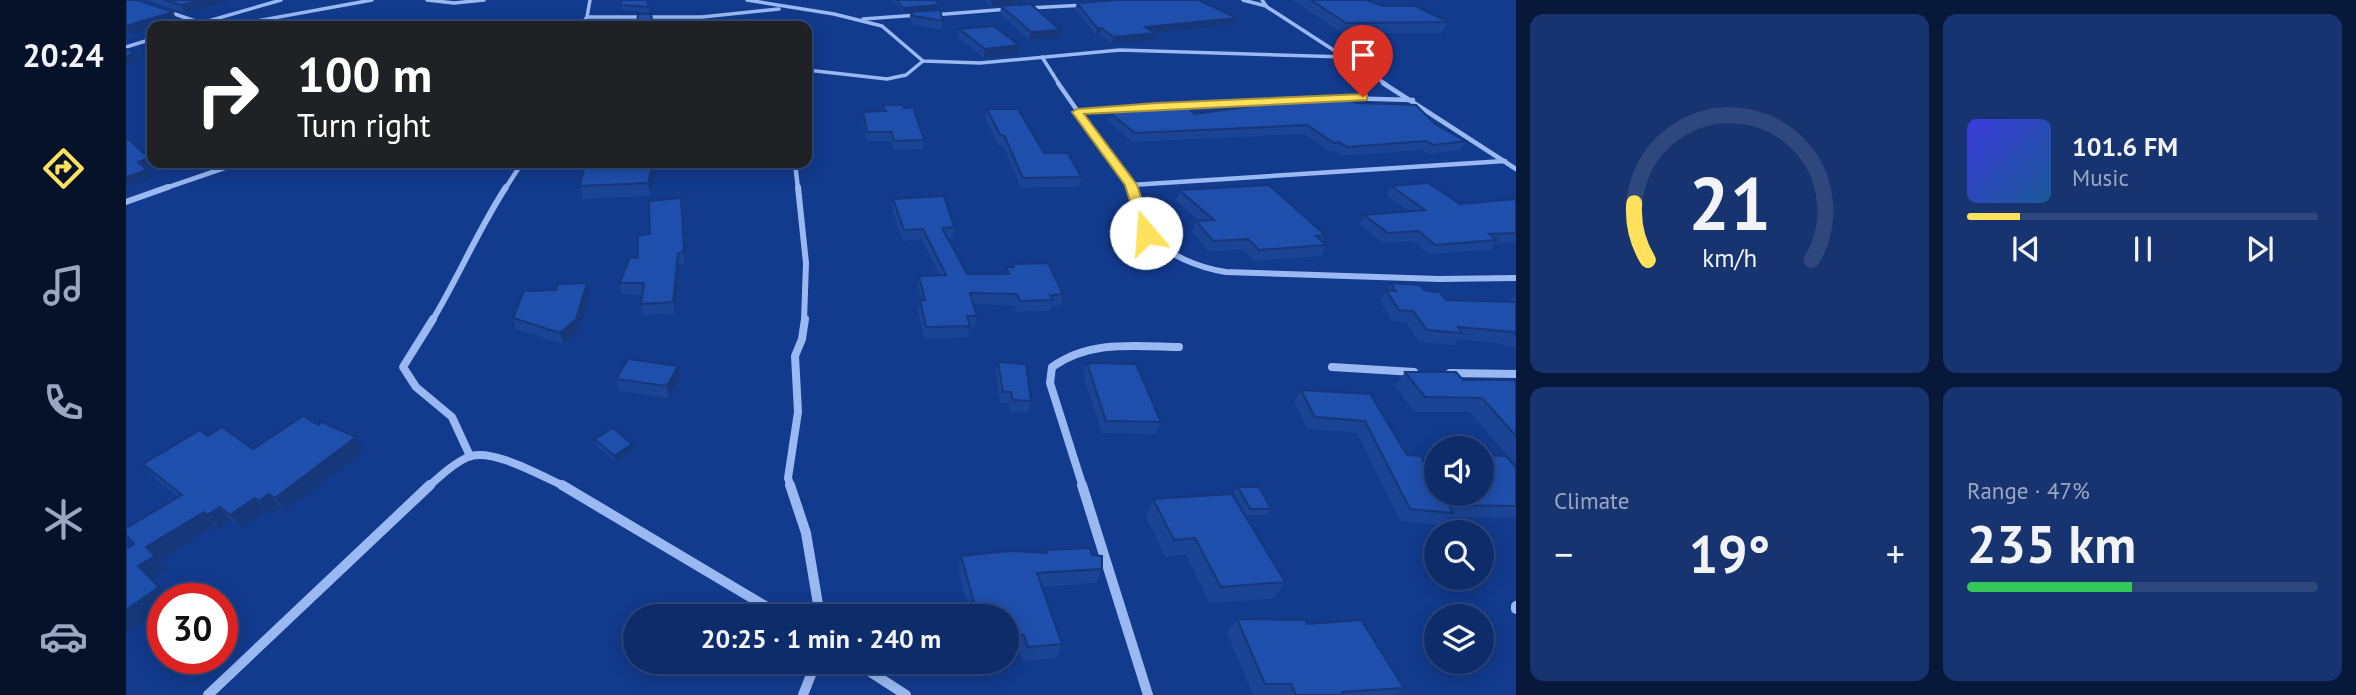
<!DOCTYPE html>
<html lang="en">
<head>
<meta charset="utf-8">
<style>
	:root { --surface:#0e2c6a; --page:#173470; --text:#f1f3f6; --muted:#9ba7c1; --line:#2e487e; --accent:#ffe15b }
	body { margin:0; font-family:"PT Sans",sans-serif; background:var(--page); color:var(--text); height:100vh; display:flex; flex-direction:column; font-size:26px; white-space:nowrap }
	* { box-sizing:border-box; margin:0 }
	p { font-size:23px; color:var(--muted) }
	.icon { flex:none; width:38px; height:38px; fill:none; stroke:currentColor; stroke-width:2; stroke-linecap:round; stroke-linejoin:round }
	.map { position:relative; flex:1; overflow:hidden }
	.drawer { display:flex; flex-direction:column; gap:14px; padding:14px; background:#08183a; width:840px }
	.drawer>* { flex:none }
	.hud { position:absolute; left:21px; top:21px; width:665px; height:147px; border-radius:14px; box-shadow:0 4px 18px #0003,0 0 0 2px var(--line); background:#202124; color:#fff; overflow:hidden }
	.tools { position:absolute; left:1298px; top:436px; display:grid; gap:14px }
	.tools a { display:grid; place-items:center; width:70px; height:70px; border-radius:50%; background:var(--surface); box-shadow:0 4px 18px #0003,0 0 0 2px var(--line); font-size:35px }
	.speed { position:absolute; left:21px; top:583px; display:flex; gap:14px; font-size:35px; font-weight:700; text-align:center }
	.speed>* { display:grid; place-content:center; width:91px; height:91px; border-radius:50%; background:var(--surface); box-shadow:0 4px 18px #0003,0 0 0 2px var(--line); line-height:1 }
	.speed .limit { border:10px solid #d22; background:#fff; color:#111 }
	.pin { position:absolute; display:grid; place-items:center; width:60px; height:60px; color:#fff; margin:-72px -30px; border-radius:50% 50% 50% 0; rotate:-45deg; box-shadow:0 0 7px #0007 }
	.pin .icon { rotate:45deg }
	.me { position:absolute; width:77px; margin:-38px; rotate:342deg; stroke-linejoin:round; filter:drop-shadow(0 0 5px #0008) }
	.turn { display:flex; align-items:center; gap:24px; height:147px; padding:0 35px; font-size:32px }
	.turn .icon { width:91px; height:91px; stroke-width:2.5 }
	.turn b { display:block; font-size:49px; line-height:60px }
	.big { font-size:52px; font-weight:600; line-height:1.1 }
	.drawer .tile { flex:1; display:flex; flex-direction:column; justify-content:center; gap:10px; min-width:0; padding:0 24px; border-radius:14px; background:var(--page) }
	.drawer .dial { align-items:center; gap:0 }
	.dial svg { height:182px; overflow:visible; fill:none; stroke:var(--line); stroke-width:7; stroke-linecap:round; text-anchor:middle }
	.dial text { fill:var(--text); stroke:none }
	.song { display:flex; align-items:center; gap:21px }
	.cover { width:84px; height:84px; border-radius:10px; background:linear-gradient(135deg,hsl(240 70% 55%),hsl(210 70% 35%)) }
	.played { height:7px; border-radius:4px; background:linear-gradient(90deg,var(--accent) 15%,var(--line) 15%) }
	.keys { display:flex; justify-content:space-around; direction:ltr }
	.heat { display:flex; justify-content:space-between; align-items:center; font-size:38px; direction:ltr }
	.charge { height:10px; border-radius:5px; background:linear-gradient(90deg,#34c759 47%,var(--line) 0) }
	.drawer .tiles { flex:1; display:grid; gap:14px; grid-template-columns:repeat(2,1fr) }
	.trip { position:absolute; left:497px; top:604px; width:396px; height:70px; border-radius:35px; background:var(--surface); box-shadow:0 4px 18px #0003,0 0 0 2px var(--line); font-weight:600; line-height:70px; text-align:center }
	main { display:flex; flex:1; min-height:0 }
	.dock { display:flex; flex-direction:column; width:126px; justify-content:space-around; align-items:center; background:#06122a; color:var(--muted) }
	.dock .icon { width:49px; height:49px }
	.dock .on { color:var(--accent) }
	.dock b { font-size:32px; color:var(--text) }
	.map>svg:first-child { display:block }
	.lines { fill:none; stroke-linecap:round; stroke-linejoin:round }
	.street-far4 { stroke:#9ab8f2; stroke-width:3.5 }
	.street-far3 { stroke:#9ab8f2; stroke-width:4.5 }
	.street-far2 { stroke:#9ab8f2; stroke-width:6 }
	.street-far1 { stroke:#9ab8f2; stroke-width:8 }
	.street { stroke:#9ab8f2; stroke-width:10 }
	.wall { fill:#1b4495 }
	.shaded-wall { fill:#163779 }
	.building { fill:#1f4fad; stroke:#163779; stroke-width:2 }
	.route { fill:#ffe15b; stroke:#a6923b; stroke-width:2 }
</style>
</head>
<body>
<main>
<nav class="dock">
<b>20:24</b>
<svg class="icon on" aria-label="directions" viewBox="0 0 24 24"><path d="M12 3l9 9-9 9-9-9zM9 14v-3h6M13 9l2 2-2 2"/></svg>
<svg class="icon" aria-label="music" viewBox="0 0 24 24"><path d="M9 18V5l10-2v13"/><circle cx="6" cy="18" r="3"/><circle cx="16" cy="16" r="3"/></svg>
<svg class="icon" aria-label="phone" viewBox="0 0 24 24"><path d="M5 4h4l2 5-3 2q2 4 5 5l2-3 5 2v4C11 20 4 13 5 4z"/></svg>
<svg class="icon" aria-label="climate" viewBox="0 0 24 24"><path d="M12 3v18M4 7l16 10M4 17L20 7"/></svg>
<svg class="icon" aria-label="car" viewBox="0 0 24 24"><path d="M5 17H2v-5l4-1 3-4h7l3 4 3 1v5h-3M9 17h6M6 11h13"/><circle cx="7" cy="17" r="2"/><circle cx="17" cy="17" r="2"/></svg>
</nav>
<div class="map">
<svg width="1390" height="695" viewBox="0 0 1390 695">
	<rect width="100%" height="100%" fill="#123a8d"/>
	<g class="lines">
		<g class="street-far4">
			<polyline points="301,0 328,3 358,0"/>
			<polyline points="621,0 708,14 756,26 797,61 854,63 994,50 1219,57"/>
			<polyline points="1117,0 1140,6"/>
			<polyline points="1136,0 1141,7 1260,84"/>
			<polyline points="902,8 960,5"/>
			<polyline points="40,11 75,23"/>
			<polyline points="807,15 883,9"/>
			<polyline points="461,17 576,17 653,9"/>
			<polyline points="737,19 792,15"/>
			<polyline points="65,26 155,0"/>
			<polyline points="103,26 246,0"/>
			<polyline points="454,26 461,17 464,0"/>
			<polyline points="0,47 26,39"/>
			<polyline points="916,57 933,84"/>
			<polyline points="681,70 761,79 780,75 797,61"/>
		</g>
		<g class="street-far3">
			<polyline points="932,83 1006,189"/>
			<polyline points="1257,83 1390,169"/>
			<polyline points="1214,98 1287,100"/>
			<polyline points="951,112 1133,102"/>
			<polyline points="669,163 672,189"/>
			<polyline points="1005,185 1379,161"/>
			<polyline points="37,189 113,163"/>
			<polyline points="379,189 396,163"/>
		</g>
		<g class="street-far2">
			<polyline points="672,187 680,263 678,321"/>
			<path d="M 1006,187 C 1010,200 1013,225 1022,234 C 1041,255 1073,268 1100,272 L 1313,279 L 1390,278"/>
			<polyline points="0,202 42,187"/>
			<path d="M 306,321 C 332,278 352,230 380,187"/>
		</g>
		<g class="street-far1">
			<polyline points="307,319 277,367 290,387 326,417 344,456"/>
			<polyline points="1206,367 1288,372"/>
			<polyline points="1324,373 1390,374"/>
			<path d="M 302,487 C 314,476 327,464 342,457 C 366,447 417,477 440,487"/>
			<polyline points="665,487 662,478 672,412 669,356 676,339 679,319"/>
			<path d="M 957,487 L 924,383 L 926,367 C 964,340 1008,346 1053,347"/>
		</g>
		<g class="street">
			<polyline points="436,485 656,616"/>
			<polyline points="664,485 680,533 694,616"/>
			<polyline points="956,485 1022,695"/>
			<polyline points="1390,606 1390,609"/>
			<polyline points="729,662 780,695"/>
			<polyline points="82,695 304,485"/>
			<polyline points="677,695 690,662"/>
		</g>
	</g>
	<g class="wall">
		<polygon points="21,0 104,0 104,1 59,13"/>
		<polygon points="494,0 521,0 524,13 496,10"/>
		<polygon points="766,0 811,0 812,9 777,12"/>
		<polygon points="859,0 895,0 895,4 865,6"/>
		<polygon points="1166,0 1241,0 1257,6 1322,22 1316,33 1216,33"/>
		<polygon points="951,3 1109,24 1028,32 1027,40 986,43 974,35 970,35 949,9"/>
		<polygon points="875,6 933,38 903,40 874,14"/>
		<polygon points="784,12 817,21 816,30 788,25 784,20"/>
		<polygon points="833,29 892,54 858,58 832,37"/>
		<polygon points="1125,100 1230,103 1309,124 1340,141 1335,150 1302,154 1295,150 1217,156 1209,151 1204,152 1178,134 1006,142 982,121 984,113 1069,114 1122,107"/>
		<polygon points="757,105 798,140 797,149 768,150 765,141 741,141 737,121 737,112 757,111"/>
		<polygon points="861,109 918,153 955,177 953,187 895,188 877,145 872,145 860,119"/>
		<polygon points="459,163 532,163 524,196 457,199 454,186"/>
		<polygon points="1265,186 1334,204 1390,199 1390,242 1369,243 1365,250 1303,254 1287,241 1257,243 1233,224 1238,215 1283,211 1260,195"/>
		<polygon points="1053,190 1199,235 1196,242 1200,245 1195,256 1128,261 1117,249 1083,252 1066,232 1070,221 1073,221 1050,200"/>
		<polygon points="555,198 560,258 559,263 553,264 549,314 517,315 515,304 516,295 496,294 494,283 512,258 524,234"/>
		<polygon points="767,199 828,227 827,237 822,238 841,274 879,274 880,267 886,267 886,264 937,294 935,305 925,306 924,311 891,312 888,305 848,304 851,316 849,327 843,327 842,337 799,339 792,311 794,300 796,300 792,287 793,276 813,275 796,239 777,241 766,209"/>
		<polygon points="1265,283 1298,290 1320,300 1384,301 1390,293 1390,347 1380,347 1378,344 1332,339 1328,345 1293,342 1280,322 1266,321 1254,301"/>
		<polygon points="464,294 453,330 437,344 390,329 387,318"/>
		<polygon points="872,362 905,401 902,413 884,412 883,404 874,403 870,374"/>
		<polygon points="961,363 1035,422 1030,434 976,433 957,375"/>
		<polygon points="1279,372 1337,380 1390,382 1390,461 1385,460 1344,412 1289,412 1269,386"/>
		<polygon points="554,378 543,398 493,391 490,379"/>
		<polygon points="1175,390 1244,394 1281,455 1298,463 1390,468 1390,518 1324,517 1317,525 1274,521 1231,433 1182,429 1168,402"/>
		<polygon points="82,436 127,449 238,451 159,511 154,507 143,515 139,511 115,528 105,520 93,529 89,526 33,561 42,569 26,580 37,608 0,633 0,549 8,544 53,497 29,478 17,464"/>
		<polygon points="469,439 506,444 507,450 490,462 471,446"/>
		<polygon points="1112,487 1145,509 1141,515 1120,515 1108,493"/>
		<polygon points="1027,499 1159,582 1147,599 1084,603 1060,555 1039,557 1020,517"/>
		<polygon points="920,550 966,555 976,569 970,583 915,587 936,644 930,658 897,661 893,649 880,650 880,616 841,602 832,570 835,556 919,553"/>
		<polygon points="838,603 842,616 835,616"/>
		<polygon points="1111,619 1181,624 1278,688 1270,695 1127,695 1101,633"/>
	</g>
	<g class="shaded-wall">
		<polygon points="75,0 104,0 104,1 59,13 55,5"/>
		<polygon points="895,0 895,4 865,6 866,2"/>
		<polygon points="812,5 812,9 777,12 777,8"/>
		<polygon points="47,12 51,20 0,35 0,26"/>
		<polygon points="623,18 624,25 623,26 609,26"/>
		<polygon points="1111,18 1109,24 1017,34 1019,27"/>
		<polygon points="971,28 975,28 974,35 970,35"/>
		<polygon points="934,30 933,38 903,40 905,32"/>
		<polygon points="1029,33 1027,40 986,43 988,37"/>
		<polygon points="893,45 892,54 858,58 859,49"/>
		<polygon points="9,53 13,61 0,65 0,56"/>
		<polygon points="23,158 29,167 17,170 12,162"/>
		<polygon points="527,163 532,163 524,196 522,183"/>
		<polygon points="21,170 27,178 0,187 0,177"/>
		<polygon points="555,198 560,258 559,263 557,252"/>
		<polygon points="552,253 553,264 549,314 547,302"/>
		<polygon points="461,283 464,294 453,330 437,344 434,333"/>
		<polygon points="552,366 554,378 543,398 541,386"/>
		<polygon points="230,437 238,451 159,511 149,498"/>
		<polygon points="506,444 507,450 490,462 488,456"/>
		<polygon points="143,494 154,507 143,515 133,501"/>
		<polygon points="129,498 139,511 115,528 104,515"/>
		<polygon points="94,507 105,520 93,529 81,515"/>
		<polygon points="78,512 89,526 33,561 42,569 26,580 44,598 37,598 37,608 0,633 0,610 12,566 20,547"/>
	</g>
	<g class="building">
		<polygon points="0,0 11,0 47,12 0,26"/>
		<polygon points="39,0 75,0 55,5"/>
		<polygon points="495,0 521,0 523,7 495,5"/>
		<polygon points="770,0 811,0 812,5 777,8"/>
		<polygon points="864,0 891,0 866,2"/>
		<polygon points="990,0 1072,0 1111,18 1019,27 1029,33 988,37 975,28 971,28 951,3"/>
		<polygon points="1185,0 1241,0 1257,6 1289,6 1322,22 1220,23"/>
		<polygon points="905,4 934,30 905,32 875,6"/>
		<polygon points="814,10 817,21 788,16 784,12"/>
		<polygon points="512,14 525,14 527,24 623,18 609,26 511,26"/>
		<polygon points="868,26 893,45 859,49 833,29"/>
		<polygon points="0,49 9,53 0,56"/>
		<polygon points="1217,96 1230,103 1290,105 1309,124 1340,141 1307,145 1300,141 1221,147 1213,142 1208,143 1181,125 1009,133 984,113 1058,104 1069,114 1133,105 1125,100"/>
		<polygon points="757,105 777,105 778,108 787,107 798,140 768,141 766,132 741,132 737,112 760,111"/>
		<polygon points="861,109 892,109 918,153 942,153 955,177 897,178 878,135 874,135"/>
		<polygon points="0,137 23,158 12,162 21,170 0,177"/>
		<polygon points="459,163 527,163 522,183 454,186"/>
		<polygon points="1302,183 1334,204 1390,199 1390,233 1363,234 1371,240 1309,245 1293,231 1262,233 1238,215 1299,210 1265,186"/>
		<polygon points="1143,185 1199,235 1190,236 1200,245 1133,250 1122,239 1087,241 1070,221 1088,220 1053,190"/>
		<polygon points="818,196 828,227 816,228 841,274 883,274 880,267 888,267 886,264 922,263 937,294 924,295 927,300 894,301 891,294 844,293 851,316 841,316 844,326 800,327 794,300 799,300 793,276 820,275 797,229 778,230 767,199"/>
		<polygon points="555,198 558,247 557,252 552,253 547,302 515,304 518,283 494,283 504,257 512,258 512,235 524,234 523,201"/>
		<polygon points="461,283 450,319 434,333 387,318 398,291 430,290 432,284"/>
		<polygon points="1265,283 1294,285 1298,290 1314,292 1320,300 1390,302 1390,335 1387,332 1332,327 1336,333 1301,330 1287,311 1273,310 1260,290 1270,291"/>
		<polygon points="502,359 552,366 541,386 490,379"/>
		<polygon points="872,362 900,364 905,401 887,400 885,392 877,392"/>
		<polygon points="961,363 1010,364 1035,422 980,421"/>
		<polygon points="1279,372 1330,372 1337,380 1388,380 1390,382 1390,436 1356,398 1299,397"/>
		<polygon points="1175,390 1244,394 1281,455 1295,456 1298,463 1311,463 1311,494 1356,494 1356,455 1380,456 1390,468 1390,506 1322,505 1327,513 1284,509 1239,421 1189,417"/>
		<polygon points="177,416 192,425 196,422 230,437 149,498 143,494 133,501 129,498 104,515 94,507 81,515 78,512 20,547 29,556 12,566 33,587 0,610 0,549 8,544 0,535 0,528 56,495 17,464 74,430 82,436 96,427 127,449"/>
		<polygon points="487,428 506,444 488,456 469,439"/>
		<polygon points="1112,487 1133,487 1145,509 1124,509"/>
		<polygon points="1106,494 1159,582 1095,587 1069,538 1048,540 1027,499"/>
		<polygon points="964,548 966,555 976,556 976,569 911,573 936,644 902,647 898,635 880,636 880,616 842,616 838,603 848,602 835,556 884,551 921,553 920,550"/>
		<polygon points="1111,619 1179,620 1181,624 1235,620 1278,688 1216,692 1217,695 1170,695 1165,684 1139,684"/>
	</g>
	<polygon class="route" points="1237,94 1241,95 1241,100 958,114 1011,185 1027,233 1020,237 1014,233 999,185 946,112 951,109 1031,103"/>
</svg>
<div class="tools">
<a><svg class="icon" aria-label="sound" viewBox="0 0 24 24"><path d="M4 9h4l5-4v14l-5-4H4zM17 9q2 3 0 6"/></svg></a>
<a><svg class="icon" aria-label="search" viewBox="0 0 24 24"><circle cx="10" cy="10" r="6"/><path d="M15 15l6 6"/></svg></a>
<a><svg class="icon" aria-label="layers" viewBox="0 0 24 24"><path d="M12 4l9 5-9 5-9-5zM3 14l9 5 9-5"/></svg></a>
</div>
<div class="speed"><div class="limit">30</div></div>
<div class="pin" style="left:1237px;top:97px;background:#d93025"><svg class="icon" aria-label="arrive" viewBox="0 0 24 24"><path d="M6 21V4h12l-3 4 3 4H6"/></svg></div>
<svg class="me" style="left:1020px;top:233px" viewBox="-20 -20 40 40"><circle r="19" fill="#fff"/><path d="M0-13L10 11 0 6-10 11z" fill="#ffe15b"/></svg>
<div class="trip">20:25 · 1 min · 240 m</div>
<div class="hud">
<div class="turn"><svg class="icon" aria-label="right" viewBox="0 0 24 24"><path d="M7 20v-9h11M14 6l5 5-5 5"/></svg><div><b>100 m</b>Turn right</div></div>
</div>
</div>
<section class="drawer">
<div class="tiles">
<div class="tile dial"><svg viewBox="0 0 100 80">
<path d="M14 69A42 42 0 1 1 86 69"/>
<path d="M14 69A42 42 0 0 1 8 44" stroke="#ffe15b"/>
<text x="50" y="56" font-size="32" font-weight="700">21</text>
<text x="50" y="72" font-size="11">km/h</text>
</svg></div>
<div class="tile">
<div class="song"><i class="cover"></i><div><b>101.6 FM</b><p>Music</p></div></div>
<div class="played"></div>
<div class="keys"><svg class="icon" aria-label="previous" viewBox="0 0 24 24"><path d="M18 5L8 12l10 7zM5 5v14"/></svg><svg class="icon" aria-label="pause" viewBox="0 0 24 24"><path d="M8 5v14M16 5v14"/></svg><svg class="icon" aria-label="next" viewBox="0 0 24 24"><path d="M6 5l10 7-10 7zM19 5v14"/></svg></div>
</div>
<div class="tile"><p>Climate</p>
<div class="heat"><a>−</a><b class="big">19°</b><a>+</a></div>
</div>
<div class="tile"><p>Range · 47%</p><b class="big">235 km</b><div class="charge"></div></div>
</div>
</section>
</main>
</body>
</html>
